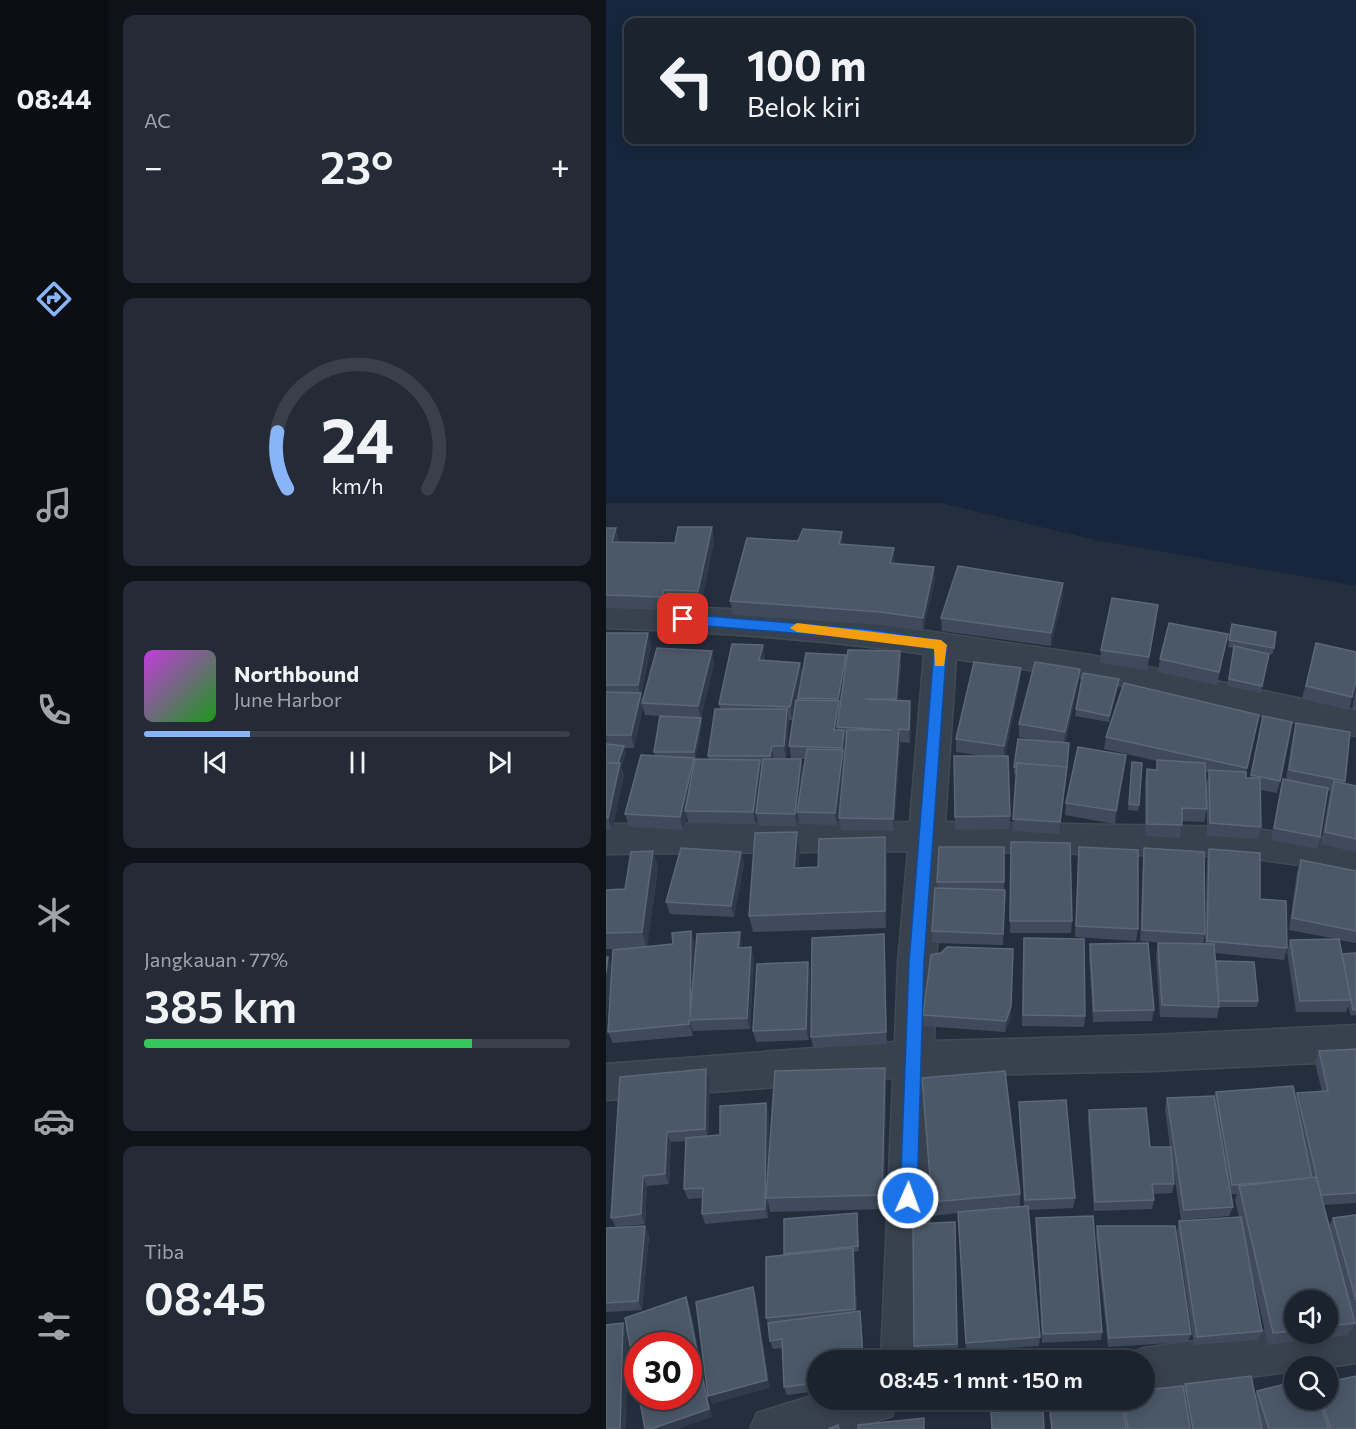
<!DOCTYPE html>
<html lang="id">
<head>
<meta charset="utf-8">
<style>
	:root { --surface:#1b232e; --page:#242b36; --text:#f1f3f6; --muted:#a0a4aa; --line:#39404a; --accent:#8ab4f8 }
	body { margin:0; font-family:Commissioner,sans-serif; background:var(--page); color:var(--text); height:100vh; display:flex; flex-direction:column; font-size:22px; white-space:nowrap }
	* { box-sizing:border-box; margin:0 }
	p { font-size:20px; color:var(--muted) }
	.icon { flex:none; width:33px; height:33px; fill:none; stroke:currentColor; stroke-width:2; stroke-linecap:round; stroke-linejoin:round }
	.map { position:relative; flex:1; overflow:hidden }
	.panel { display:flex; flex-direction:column; gap:15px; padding:15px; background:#0f1319; width:498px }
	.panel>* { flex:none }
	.guide { position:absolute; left:18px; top:18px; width:570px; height:126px; border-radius:12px; box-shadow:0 3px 15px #0003,0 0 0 2px var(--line); background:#1b232e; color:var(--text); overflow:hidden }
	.controls { position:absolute; left:678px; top:1290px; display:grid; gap:12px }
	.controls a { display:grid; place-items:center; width:54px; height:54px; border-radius:50%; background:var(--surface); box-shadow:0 3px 15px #0003,0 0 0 2px var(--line); font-size:30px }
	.speed { position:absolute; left:18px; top:1332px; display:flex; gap:12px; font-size:30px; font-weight:700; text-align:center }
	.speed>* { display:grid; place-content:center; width:78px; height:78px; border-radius:50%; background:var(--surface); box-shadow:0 3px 15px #0003,0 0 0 2px var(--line); line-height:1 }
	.speed .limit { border:9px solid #d22; background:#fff; color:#111 }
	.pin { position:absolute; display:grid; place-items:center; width:51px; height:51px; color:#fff; margin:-26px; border-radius:12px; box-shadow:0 3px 9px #0006 }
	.me { position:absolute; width:66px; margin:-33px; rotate:2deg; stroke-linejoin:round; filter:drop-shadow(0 0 4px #0008) }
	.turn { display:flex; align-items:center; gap:21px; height:126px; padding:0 24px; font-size:27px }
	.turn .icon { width:78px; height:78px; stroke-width:2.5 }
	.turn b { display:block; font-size:42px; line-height:51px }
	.big { font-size:45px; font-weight:600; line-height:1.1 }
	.panel .widget { flex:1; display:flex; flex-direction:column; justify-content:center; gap:9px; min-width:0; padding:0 21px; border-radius:12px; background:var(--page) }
	.panel .dial { align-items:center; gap:0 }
	.dial svg { height:156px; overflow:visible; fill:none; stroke:var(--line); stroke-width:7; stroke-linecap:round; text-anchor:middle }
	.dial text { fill:var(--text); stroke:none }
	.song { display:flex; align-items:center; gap:18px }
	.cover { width:72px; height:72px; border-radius:9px; background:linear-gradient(135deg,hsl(290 70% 55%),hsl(120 70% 35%)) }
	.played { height:6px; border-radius:3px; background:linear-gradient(90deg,var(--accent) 25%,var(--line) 25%) }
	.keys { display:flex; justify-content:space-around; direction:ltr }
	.heat { display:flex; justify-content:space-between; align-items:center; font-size:33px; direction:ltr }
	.charge { height:9px; border-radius:4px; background:linear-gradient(90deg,#34c759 77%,var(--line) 0) }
	.trip { position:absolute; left:201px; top:1350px; width:348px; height:60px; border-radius:30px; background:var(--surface); box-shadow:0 3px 15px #0003,0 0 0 2px var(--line); font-weight:600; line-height:60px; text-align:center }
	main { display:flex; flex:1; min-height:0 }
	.menu { display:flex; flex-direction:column; width:108px; justify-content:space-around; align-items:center; background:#0b0e12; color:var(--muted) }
	.menu .icon { width:42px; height:42px }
	.menu .current { color:var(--accent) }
	.menu b { font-size:27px; color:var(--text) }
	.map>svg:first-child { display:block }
	.water { fill:#17263c; fill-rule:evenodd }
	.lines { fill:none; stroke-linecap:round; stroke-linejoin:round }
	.minor-casing { stroke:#414a57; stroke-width:3 }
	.minor { fill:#38414e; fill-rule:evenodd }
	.wall { fill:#3f4b5c; fill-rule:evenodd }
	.shaded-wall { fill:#2f3b4b }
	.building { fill:#4b5868; stroke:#5c6777; stroke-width:1.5 }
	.route { fill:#1a73e8; stroke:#114b97; stroke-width:1.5 }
	.slow { fill:#f59e0b }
</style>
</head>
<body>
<main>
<nav class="menu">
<b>08:44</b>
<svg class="icon current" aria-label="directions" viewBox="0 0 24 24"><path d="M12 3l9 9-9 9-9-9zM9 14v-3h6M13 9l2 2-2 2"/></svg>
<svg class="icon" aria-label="music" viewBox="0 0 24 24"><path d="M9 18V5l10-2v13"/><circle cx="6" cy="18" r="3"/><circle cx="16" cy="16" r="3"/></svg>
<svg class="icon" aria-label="phone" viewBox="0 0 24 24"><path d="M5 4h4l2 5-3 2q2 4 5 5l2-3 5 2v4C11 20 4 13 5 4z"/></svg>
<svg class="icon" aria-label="climate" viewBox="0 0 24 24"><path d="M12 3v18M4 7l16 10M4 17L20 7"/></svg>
<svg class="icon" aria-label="car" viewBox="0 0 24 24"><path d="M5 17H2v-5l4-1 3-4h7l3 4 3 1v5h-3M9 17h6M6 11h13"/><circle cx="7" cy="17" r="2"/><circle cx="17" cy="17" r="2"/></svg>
<svg class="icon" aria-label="filters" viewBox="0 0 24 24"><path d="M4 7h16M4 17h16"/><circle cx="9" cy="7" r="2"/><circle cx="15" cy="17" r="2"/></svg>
</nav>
<section class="panel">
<div class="widget"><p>AC</p>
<div class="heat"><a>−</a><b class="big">23°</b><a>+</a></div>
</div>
<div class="widget dial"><svg viewBox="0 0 100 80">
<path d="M14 69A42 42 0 1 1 86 69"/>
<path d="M14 69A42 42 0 0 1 9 40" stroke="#8ab4f8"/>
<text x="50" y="56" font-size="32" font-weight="700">24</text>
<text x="50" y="72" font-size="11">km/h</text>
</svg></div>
<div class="widget">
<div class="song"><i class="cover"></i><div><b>Northbound</b><p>June Harbor</p></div></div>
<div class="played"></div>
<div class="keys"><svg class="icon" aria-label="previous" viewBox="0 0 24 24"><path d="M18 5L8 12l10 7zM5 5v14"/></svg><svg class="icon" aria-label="pause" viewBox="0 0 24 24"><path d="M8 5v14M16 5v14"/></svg><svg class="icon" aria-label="next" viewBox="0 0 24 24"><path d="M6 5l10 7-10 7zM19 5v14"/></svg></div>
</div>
<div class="widget"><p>Jangkauan · 77%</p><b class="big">385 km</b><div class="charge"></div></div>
<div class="widget"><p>Tiba</p><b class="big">08:45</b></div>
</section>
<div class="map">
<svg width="750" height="1429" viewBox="0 0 750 1429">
	<rect width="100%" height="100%" fill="#242f3e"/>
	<path class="water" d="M 0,0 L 750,0 L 750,586 L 490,540 L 335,503 L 0,503 ZM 22,22 L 584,22 L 584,140 L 22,140 Z"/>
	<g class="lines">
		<defs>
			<g id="minor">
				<path d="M 0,604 L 123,609 L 260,622 L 484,655 L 750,710 L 750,736 L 484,679 L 350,659 L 339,822 L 636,827 L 750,843 L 750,873 L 636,857 L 337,851 L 330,962 L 328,1041 L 547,1035 L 750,1025 L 750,1061 L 547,1071 L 327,1076 L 319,1360 L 275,1360 L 287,1078 L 0,1100 L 0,1064 L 289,1042 L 292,962 L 302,851 L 0,854 L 0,824 L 304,822 L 318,654 C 213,639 107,632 0,628 Z"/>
				<polygon points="750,1319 750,1363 722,1367 688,1366 688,1371 538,1392 538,1360 520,1360 522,1354 538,1348 688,1327 688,1334 722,1334 722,1323"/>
				<polygon points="212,1394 212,1400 292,1400 286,1416 247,1429 144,1429 151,1413"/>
			</g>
		</defs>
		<use href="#minor" class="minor-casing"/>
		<use href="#minor" class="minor"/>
	</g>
	<g class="wall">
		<polygon points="106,527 108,541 95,604 61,604 59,610 0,608 0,528 13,541 13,542 69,543"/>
		<polygon points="237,544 289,562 288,563 329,580 317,631 275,625 127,615 124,601"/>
		<polygon points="457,596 445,646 336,631 335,618"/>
		<polygon points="550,618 541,670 494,663 495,650"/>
		<polygon points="626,624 668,648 666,655 663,654 655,693 621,686 628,648 622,647"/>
		<path d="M 0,633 L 42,633 L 45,646 L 35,696 L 37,700 L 106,651 L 108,664 L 95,718 L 96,725 L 89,760 L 103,759 L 102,756 L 114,709 L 113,704 L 157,645 L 158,660 L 194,663 L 196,674 L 240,655 L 241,661 L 295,664 L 292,701 L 305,714 L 304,743 L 294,742 L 288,831 L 235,830 L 233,818 L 237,776 L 231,825 L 193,824 L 192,816 L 191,826 L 153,826 L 150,815 L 149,824 L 82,823 L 81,816 L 77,830 L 23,827 L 19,814 L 49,756 L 48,752 L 53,716 L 39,715 L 37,708 L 28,748 L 18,748 L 20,753 L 15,767 L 18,775 L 6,830 L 0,830 ZM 190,704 L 183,746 L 185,758 L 180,759 L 183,720 L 186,720 ZM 239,740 L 240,740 L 238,760 L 238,756 ZM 195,759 L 199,759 L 197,771 Z"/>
		<polygon points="622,634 611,685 552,672 554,659"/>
		<polygon points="710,643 746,697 743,710 696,699"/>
		<polygon points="513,679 512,686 503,722 469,716 470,709"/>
		<polygon points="414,681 399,756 404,816 403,829 349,830 348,756 378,756 350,752 350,739"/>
		<polygon points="473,681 459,743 463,743 460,779 453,834 407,831 410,774 408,774 408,767 433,741 413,737 413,724"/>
		<polygon points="750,687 750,711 746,710"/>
		<polygon points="653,715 640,772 640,778 644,778 657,716 674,781 671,793 654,790 655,827 652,839 601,836 601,782 603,773 599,772 601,809 598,822 576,821 574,838 539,836 539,782 541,769 550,770 551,761 498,749 500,737"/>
		<polygon points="690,723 739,781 738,783 750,786 750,852 715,844 724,791 721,791 714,837 711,849 665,840 674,791 677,779 680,779 687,735"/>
		<polygon points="520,755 509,824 459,815 460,803"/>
		<polygon points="525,769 533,805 532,811 522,810"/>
		<polygon points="191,832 194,849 192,868 212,867 279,837 281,854 280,928 147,932 143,916"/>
		<polygon points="405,842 466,921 465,933 404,933"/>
		<polygon points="398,847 398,890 399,890 397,945 326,943 326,931 332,888 331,882"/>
		<polygon points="473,847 532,929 530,941 469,937"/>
		<polygon points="538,848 599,934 597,944 599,944 601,861 603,849 654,899 681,948 678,960 609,953 610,961 652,1001 651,1007 613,1007 611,1018 554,1017 550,955 552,943 560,943 534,941 537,860"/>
		<polygon points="47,851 52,868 41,947 67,944 85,931 88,942 88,971 136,944 136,948 145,947 148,959 144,1029 87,1031 87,1036 7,1043 2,1032 5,979 0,1019 0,957 6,966 17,949 0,949 0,890 19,889"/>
		<polygon points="135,852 138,864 128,917 64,914 60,902"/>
		<polygon points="695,860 750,871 750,943 733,940 736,954 750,953 750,1015 745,1016 742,1006 740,1012 690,1012 681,952 684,940 731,939 683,930 691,872"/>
		<polygon points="278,934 281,1044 207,1048 205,1037"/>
		<polygon points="484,944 548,1010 546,1021 487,1022 483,956"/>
		<polygon points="417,950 479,1016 478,1027 416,1026"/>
		<polygon points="202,962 204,973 203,1040 150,1042 147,1031"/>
		<polygon points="317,1015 405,1017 399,1032 318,1026"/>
		<path d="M 750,1049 L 750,1203 L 717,1205 L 723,1226 L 727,1218 L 750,1214 L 750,1327 L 749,1323 L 742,1335 L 662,1345 L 646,1274 L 656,1331 L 652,1340 L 588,1345 L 571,1231 L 573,1221 L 633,1217 L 629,1200 L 631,1194 L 625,1194 L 627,1207 L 623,1216 L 575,1220 L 565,1152 L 568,1184 L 566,1193 L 547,1194 L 548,1200 L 546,1209 L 488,1211 L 482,1120 L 483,1110 L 544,1147 L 564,1147 L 559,1109 L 561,1098 L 608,1096 L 610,1092 L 689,1097 L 691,1093 L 716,1092 L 709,1062 L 713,1051 ZM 688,1300 L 722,1300 L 722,1334 L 688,1334 Z"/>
		<polygon points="100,1069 104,1080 102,1136 114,1135 160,1103 163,1113 162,1174 280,1083 278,1209 164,1212 162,1203 162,1218 99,1224 96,1214 96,1198 82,1199 78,1189 80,1141 65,1142 63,1184 41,1186 39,1224 10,1227 5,1218"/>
		<polygon points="316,1078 414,1194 414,1207 418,1207 413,1112 413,1102 469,1198 467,1208 422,1210 434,1337 433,1346 360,1351 352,1213 327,1216"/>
		<polygon points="251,1213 253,1251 248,1252 251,1311 254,1311 255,1319 258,1360 212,1360 212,1391 181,1395 178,1387 176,1348 167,1349 164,1341 163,1325 160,1318 178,1254"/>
		<polygon points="430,1218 496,1332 495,1340 436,1343 430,1228"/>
		<polygon points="349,1222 352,1352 309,1354 308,1346"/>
		<polygon points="39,1226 43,1236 36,1310 0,1312 0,1228"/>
		<polygon points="491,1226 585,1334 582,1342 502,1347 490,1236"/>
		<polygon points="579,1384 649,1395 651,1391 688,1400 722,1400 750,1429 445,1429 443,1414 444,1407 513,1400 538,1400 578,1388"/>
	</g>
	<g class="shaded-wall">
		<polygon points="106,527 108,541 95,604 92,591"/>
		<polygon points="10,528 13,541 9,555 6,542"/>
		<polygon points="236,532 237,545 233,544"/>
		<polygon points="288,548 289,562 285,576 284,563"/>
		<polygon points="328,567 329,580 317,631 317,618"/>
		<polygon points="457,583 457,596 445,646 445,633"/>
		<polygon points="58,590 61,604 59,610 56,597"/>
		<polygon points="42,633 45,646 35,696 37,708 28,748 25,735 34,695 32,685"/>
		<polygon points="157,645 159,658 156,673 153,660"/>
		<polygon points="106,651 108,664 95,718 96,725 89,759 88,752 95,719 92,706"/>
		<polygon points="294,651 295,664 291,712 290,699"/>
		<polygon points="240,655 241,668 231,727 231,733 228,730 232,704 232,699"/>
		<polygon points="194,663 196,675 186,720 184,707"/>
		<polygon points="415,668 414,681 398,759 398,746"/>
		<polygon points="474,669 473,681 458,745 459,732"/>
		<polygon points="513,679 512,686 503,722 503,716"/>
		<polygon points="304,701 305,714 304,743 303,730"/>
		<polygon points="181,709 183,722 180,759 178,746"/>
		<polygon points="293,729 294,742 288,831 287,819"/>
		<polygon points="238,730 240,743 238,756 239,762 231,825 229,813 237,754 236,748"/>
		<polygon points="463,743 460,779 453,834 454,822"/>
		<polygon points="18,746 20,753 15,767 18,775 6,830 2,818 11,766"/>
		<polygon points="166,746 168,759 167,769 164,756"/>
		<polygon points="520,755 519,768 509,824 510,811"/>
		<polygon points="88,758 92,771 79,811 81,816 77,830 74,817"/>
		<polygon points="195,759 197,771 191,812 192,816 191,826 189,814"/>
		<polygon points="154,760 157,773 149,824 147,812"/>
		<polygon points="191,832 194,849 191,885 188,868"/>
		<polygon points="279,837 281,854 280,928 279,911"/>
		<polygon points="47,851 52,868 41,948 36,932"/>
		<polygon points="135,852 138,864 128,917 125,906"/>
		<polygon points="85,931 88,942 88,1020 84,1017"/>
		<polygon points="134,932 136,944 135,960 132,948"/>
		<polygon points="278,934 279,945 281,1044 280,1032"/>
		<polygon points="145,947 148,959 144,1029 141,1018"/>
		<polygon points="2,957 6,968 0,1019 0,973"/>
		<polygon points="202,962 204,973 203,1040 200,1029"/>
		<polygon points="405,1006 405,1017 399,1032 400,1021"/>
		<polygon points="83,1020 87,1031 87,1036 83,1024"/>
		<polygon points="279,1068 280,1083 278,1209 276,1195"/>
		<polygon points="100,1069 104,1080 102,1139 99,1129"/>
		<polygon points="160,1103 163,1113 162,1198 160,1198 162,1203 162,1218 159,1209"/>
		<polygon points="61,1132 65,1142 63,1184 59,1174"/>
		<polygon points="37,1176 41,1186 39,1224 35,1214"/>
		<polygon points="39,1226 43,1236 36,1310 32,1301"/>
		<polygon points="247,1248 249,1257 251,1317 249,1309"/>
		<polygon points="147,1287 150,1296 164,1388 106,1404 102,1396"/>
		<polygon points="80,1297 84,1306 106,1417 71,1429 45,1429"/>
		<polygon points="254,1311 255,1319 258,1360 257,1360"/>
		<polygon points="17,1323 22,1331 20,1429 14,1429"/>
	</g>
	<g class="building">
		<polygon points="72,527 106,527 92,591 58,590 56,597 0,595 0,528 10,528 6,542 69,543"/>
		<polygon points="197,529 236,532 233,544 288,548 284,563 328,567 317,618 274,612 124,601 141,538 192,541"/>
		<polygon points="352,566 457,583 445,633 335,618"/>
		<polygon points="506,598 552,605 543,657 495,650"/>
		<polygon points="563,623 622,634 613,672 554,659"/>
		<polygon points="626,624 670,632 668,648 623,640"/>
		<polygon points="0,633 42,633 32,685 0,685"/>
		<polygon points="710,643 750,652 750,681 746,697 700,686"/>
		<polygon points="126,644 157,645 153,660 194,663 184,707 113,704"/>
		<polygon points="628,646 663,654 656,686 623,679"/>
		<polygon points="51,648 106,651 92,706 36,703"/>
		<polygon points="242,650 294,651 290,699 259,699 304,701 303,730 293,729 287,819 233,818 241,730 286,730 231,727"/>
		<polygon points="200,653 240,655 232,699 192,698"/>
		<polygon points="368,662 415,668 398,746 350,739"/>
		<polygon points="429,662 474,669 459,732 413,724"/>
		<polygon points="477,673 513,679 503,716 470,709"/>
		<polygon points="518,683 653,715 641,768 500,737"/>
		<polygon points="0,692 35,693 25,735 0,735"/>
		<polygon points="190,700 233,701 228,730 238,730 236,748 183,746"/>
		<polygon points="109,709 181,709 178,746 166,746 164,756 102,756"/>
		<polygon points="54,716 95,718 88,752 48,752"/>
		<polygon points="657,716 686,722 674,781 645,775"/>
		<polygon points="690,723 744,732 739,781 683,770"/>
		<polygon points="412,739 463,743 461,767 411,763 411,767 408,767"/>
		<polygon points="0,744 18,746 12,763 0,763"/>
		<polygon points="472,747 520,755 510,811 460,803"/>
		<polygon points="201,749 237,750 229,813 191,812"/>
		<polygon points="35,755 88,758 74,817 19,814"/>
		<polygon points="348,756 402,756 404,816 349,817"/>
		<polygon points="89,759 154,760 147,812 79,811"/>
		<polygon points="157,759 195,759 189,814 150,813"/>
		<polygon points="551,760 599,763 601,809 576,808 576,825 541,824 541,769 551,770"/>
		<polygon points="526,762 536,763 533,805 523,804"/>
		<polygon points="0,763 14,763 2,818 0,817"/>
		<polygon points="411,763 461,767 454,822 407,819"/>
		<polygon points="603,770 640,772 640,778 654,778 655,827 604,823"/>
		<polygon points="677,779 722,788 714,837 668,828"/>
		<polygon points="728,781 750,786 750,839 719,832"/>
		<polygon points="191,832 188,868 212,867 213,839 279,837 279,911 143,916 149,833"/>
		<polygon points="405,842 464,843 466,921 404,921"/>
		<polygon points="333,847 398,847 398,882 331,882"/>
		<polygon points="473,847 532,850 532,929 470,926"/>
		<polygon points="75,848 135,852 125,906 60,902"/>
		<polygon points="538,848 598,852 599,934 536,930"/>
		<polygon points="603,849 654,853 654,899 680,901 681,948 601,941"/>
		<polygon points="47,851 36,932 0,933 0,890 19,889 25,852"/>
		<polygon points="695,860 750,871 750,931 686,918"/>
		<polygon points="329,888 399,890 397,934 326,931"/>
		<polygon points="85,931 84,1017 91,934 134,932 132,948 145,947 141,1018 83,1020 83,1024 2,1032 7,950 67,944 66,933"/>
		<polygon points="278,934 280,1032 205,1037 206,938"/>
		<polygon points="418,938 478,939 479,1016 417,1015"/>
		<polygon points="733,939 745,1000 694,1001 684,940"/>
		<polygon points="542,943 548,1010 488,1011 484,944"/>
		<polygon points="552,943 608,944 613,1007 556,1005"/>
		<polygon points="341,947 407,949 405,1006 400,1021 317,1015 325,955 335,953"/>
		<polygon points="750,953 750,1010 747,1010 736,954"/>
		<polygon points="0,957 2,957 0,973"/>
		<polygon points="610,961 648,962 652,1001 613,1001"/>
		<polygon points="202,962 200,1029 147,1031 151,964"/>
		<polygon points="750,1049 750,1193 715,1195 691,1093 722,1091 713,1051"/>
		<polygon points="279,1068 276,1195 160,1198 169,1071"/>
		<polygon points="100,1069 99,1129 61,1132 59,1174 37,1176 35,1214 5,1218 14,1077"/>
		<polygon points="399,1071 414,1194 326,1202 316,1078"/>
		<polygon points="687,1086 706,1178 677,1181 626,1185 610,1092"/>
		<polygon points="608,1096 627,1207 578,1210 561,1098"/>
		<polygon points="460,1100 469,1198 419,1200 413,1102"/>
		<polygon points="160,1103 159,1209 96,1214 97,1188 78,1189 80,1138 114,1135 114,1106"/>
		<polygon points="540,1108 544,1147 565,1147 568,1184 546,1184 548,1200 489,1202 483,1110"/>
		<polygon points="710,1177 749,1323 722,1326 722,1300 688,1300 688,1331 667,1333 633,1186"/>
		<polygon points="422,1206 434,1337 360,1343 352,1212"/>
		<polygon points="251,1213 252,1246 178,1254 178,1219"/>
		<polygon points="750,1215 750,1300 727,1218"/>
		<polygon points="487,1216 496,1332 437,1334 430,1218"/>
		<polygon points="635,1217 656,1331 591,1337 573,1221"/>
		<polygon points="349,1222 351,1344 308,1346 307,1224"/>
		<polygon points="39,1226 32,1301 0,1303 0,1228"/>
		<polygon points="491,1226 569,1226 585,1334 503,1338"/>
		<polygon points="247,1248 249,1309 160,1318 160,1257"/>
		<polygon points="147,1287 161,1380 102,1396 90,1302"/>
		<polygon points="80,1297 103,1409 45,1429 39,1429 33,1396 82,1396 82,1346 32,1346 32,1389 19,1318"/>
		<polygon points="254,1311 257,1360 212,1360 212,1383 178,1387 176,1339 164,1341 162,1323"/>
		<polygon points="17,1323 14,1429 0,1429 0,1325"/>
		<polygon points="645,1376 656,1429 587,1429 579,1384"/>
		<polygon points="750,1376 750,1429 725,1429 715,1400 722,1400 722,1382"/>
		<polygon points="688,1382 688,1400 713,1400 723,1429 663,1429 651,1391"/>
		<polygon points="577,1386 584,1429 522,1429 518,1400 538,1400 538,1390"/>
		<polygon points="516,1400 520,1429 446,1429 444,1407"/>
		<polygon points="437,1409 438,1429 386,1429 385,1412"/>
		<polygon points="318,1418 318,1429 252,1429 252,1425"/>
		<polygon points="232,1425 233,1429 222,1429"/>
	</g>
	<polygon class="route" points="77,614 260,629 335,640 341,645 318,962 311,1198 308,1204 302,1206 296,1204 294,1198 303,962 328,649 260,639 77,624 71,619"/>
	<polygon class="slow" points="191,623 335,640 341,645 338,666 329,666 328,649 191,632 184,628"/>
</svg>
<div class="controls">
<a><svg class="icon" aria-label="sound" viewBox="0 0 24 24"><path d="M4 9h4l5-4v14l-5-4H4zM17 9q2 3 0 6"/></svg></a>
<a><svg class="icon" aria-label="search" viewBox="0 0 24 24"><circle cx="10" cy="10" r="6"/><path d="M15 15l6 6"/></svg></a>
</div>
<div class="speed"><div class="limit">30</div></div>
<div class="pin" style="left:77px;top:619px;background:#d93025"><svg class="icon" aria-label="arrive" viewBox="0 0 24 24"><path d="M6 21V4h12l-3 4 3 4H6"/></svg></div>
<svg class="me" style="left:302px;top:1198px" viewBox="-20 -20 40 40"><circle r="17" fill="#1a73e8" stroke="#fff" stroke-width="3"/><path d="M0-11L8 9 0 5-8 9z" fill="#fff"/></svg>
<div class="trip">08:45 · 1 mnt · 150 m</div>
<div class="guide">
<div class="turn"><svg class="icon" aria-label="left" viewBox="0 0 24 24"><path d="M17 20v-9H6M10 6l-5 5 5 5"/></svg><div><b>100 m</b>Belok kiri</div></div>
</div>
</div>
</main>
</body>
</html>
